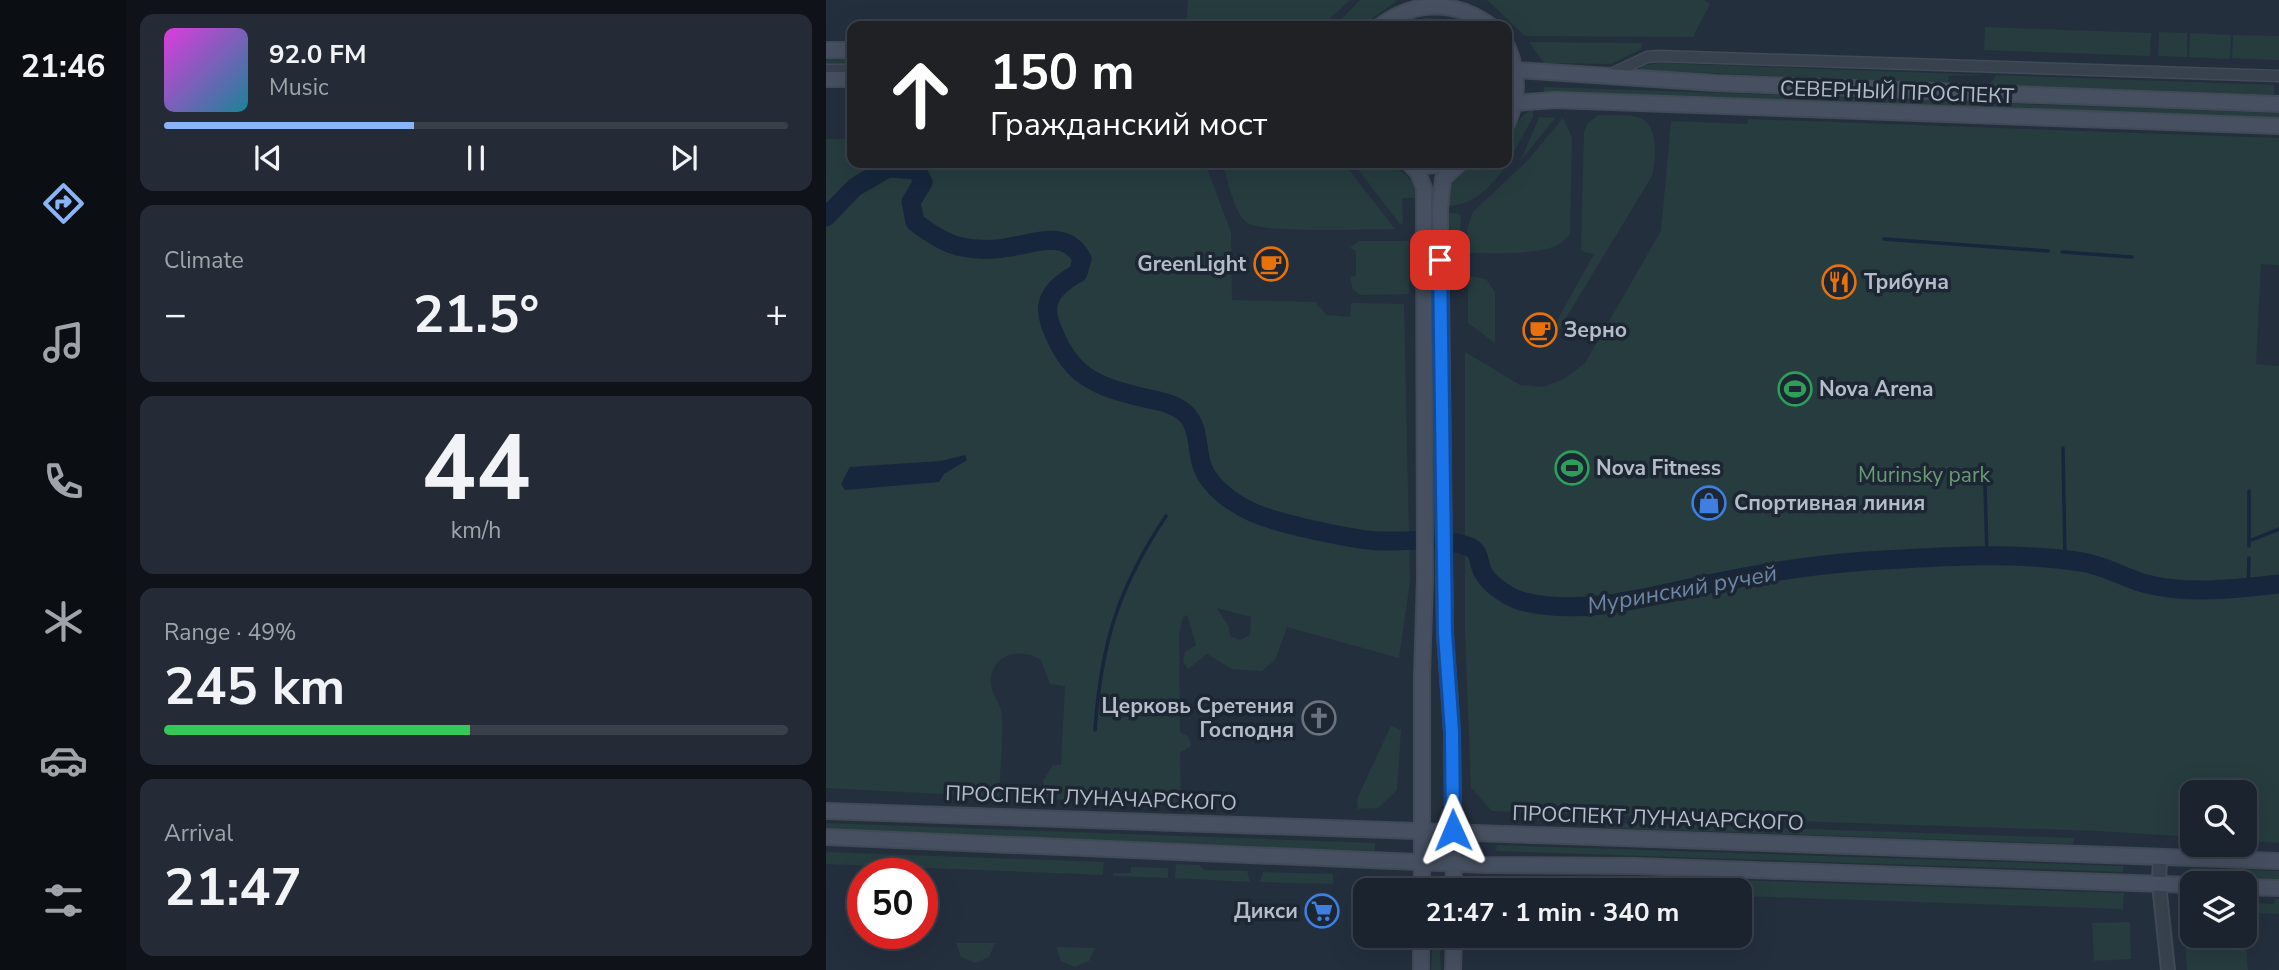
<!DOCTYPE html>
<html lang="en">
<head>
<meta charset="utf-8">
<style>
	:root { --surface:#1b232e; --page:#242b36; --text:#f1f3f6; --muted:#a0a4aa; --line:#39404a; --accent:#8ab4f8 }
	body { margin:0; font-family:"Nunito Sans",sans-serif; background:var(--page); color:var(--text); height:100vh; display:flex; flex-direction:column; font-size:26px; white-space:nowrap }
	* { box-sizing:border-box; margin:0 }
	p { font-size:23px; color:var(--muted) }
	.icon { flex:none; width:38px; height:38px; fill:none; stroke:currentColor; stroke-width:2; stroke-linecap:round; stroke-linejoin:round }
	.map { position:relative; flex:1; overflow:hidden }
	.sheet { display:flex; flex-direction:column; gap:14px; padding:14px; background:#0f1319; width:700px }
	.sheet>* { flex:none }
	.guide { position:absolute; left:21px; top:21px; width:665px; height:147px; border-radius:14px; box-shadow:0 7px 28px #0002,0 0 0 2px var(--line); background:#202124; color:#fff; overflow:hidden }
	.controls { position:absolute; left:1354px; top:780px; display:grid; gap:14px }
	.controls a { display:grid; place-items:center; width:77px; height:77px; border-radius:14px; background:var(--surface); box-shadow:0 7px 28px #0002,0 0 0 2px var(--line); font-size:35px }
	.speed { position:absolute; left:21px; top:858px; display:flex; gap:14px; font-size:35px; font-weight:700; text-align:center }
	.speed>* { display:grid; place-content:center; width:91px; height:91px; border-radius:50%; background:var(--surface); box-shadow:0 7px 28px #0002,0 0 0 2px var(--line); line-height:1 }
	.speed .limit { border:10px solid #d22; background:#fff; color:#111 }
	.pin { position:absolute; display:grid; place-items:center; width:60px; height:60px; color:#fff; margin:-30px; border-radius:14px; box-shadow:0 4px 10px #0006 }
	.me { position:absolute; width:77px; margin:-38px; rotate:359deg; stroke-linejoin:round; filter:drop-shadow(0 0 5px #0008) }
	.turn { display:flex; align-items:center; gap:24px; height:147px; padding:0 28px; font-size:32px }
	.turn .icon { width:91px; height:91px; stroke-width:2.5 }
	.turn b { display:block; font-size:49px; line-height:60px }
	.big { font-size:52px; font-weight:700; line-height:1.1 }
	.sheet .tile { flex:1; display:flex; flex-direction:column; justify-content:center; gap:10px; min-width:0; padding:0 24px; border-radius:14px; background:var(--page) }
	.sheet .dial { align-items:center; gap:0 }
	.dial b { font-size:91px; line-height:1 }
	.song { display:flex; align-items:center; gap:21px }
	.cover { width:84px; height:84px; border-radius:10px; background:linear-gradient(135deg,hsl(300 70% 55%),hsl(190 70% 35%)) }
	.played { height:7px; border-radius:4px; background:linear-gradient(90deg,var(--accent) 40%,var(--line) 40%) }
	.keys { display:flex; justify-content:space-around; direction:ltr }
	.heat { display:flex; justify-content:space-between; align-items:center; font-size:38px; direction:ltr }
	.charge { height:10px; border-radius:5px; background:linear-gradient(90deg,#34c759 49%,var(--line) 0) }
	.trip { position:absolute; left:527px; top:878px; width:399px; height:70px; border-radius:14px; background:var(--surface); box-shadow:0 7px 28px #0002,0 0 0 2px var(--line); font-weight:700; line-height:70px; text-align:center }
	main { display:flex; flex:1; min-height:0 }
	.tab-bar { display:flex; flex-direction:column; width:126px; justify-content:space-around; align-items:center; background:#0b0e12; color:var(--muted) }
	.tab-bar .icon { width:49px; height:49px }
	.tab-bar .on { color:var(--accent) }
	.tab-bar b { font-size:32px; color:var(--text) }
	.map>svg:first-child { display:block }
	.green { fill:#263c3f; fill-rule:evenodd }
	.water { fill:#17263c }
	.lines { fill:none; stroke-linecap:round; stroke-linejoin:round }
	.stream { stroke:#17263c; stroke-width:3.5 }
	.river { stroke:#17263c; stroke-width:19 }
	.minor-casing { stroke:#414a57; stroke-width:13 }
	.tertiary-casing { stroke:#414a57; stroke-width:16 }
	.secondary-casing { stroke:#414a57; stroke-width:18 }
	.minor { stroke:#38414e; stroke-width:10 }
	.tertiary { stroke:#38414e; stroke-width:12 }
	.secondary { stroke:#465061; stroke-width:14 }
	.route-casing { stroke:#114b97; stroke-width:18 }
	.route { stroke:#1a73e8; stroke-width:12 }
	.labels { text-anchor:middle; stroke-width:7; stroke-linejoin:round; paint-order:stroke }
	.street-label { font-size:21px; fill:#b4bcc9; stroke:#1d2633 }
	.poi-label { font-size:21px; font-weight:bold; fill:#b4bcc9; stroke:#1d2633; text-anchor:start }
	.park-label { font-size:21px; fill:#6b9a76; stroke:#1d2633 }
	.water-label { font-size:23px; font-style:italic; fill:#6d86a8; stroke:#1d2633 }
</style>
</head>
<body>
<main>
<nav class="tab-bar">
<b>21:46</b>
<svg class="icon on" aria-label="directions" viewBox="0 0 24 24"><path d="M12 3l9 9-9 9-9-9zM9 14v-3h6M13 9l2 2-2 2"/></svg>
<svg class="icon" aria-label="music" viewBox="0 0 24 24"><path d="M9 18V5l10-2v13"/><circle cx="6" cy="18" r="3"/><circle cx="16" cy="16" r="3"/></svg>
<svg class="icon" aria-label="phone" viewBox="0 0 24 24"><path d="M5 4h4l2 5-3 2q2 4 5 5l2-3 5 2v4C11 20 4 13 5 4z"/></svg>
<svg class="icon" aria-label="climate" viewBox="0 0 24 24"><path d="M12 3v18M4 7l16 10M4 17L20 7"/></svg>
<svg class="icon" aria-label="car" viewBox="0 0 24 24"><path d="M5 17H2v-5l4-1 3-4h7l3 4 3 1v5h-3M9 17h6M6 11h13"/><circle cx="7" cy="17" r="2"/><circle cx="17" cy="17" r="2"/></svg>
<svg class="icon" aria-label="filters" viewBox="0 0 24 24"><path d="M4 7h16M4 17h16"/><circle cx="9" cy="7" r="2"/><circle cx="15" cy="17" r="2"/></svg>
</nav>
<section class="sheet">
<div class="tile">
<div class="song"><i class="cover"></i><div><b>92.0 FM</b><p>Music</p></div></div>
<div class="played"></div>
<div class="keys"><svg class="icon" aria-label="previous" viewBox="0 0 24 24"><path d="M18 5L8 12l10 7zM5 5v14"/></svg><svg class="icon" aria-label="pause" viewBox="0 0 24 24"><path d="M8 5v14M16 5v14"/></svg><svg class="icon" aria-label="next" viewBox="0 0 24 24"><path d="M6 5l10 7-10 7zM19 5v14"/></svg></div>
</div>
<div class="tile"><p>Climate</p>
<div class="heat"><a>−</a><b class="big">21.5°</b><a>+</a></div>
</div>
<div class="tile dial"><b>44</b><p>km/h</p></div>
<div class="tile"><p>Range · 49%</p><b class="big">245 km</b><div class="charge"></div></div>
<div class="tile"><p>Arrival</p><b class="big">21:47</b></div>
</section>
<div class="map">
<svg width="1453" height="970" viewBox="0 0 1453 970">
	<rect width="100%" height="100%" fill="#242f3e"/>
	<g class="green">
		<polygon points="362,0 524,0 496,26 360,26"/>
		<polygon points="534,0 572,0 535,26 509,26"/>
		<polygon points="661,0 878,0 884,4 867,37 699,36"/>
		<polygon points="600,18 615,19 639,26 576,26"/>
		<polygon points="1159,27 1325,33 1324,56 1158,50"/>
		<polygon points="1333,32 1361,33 1361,57 1332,56"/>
		<polygon points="1364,33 1405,35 1404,59 1363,57"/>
		<polygon points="1407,35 1453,36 1453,60 1406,58"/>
		<polygon points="703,42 816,43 815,49 785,64 718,63"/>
		<rect x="0" y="58" width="26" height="9"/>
		<polygon points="834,63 1162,75 1123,76 1122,83 813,70 815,66"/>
		<polygon points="1170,75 1448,85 1448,95 1164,84"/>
		<polygon points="718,87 1157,102 1157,108 718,92"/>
		<polygon points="1164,103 1453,113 1453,119 1164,108"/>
		<path d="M 707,110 L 707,117 C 688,150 667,204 623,206 C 623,199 622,190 624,183 C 632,164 664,163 681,163 C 681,145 687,116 707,110 Z"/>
		<path d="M 772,115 C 784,116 799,114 811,117 C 834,123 830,159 826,176 L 729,336 L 733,317 L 768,254 L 755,251 L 758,132 L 762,123 Z"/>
		<polygon points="713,117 729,118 695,160"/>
		<path d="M 737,118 L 746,137 L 744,233 C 733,259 666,252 640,253 L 641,229 L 647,212 L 701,161 Z"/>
		<polygon points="922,119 1453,138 1453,265 1435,264 1430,364 1453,366 1453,843 1419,841 1419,793 1367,793 1367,837 1272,831 686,812 666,811 645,788 639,633 639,352 694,385 717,387 738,379 759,363 835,231 845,121 921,124"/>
		<path d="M 0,139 L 26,139 L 26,163 L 379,163 L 405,232 L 406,300 L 490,302 L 500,315 L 524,317 L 525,303 L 578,304 L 584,582 L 573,658 L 461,627 L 449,660 L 436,671 L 406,669 L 381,654 L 362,669 L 357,662 L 359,652 L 370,645 L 361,615 L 357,617 L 353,634 L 354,732 L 363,737 L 365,746 L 354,753 L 355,806 L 221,799 L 217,781 L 227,765 L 235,765 L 239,686 L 224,684 L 215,660 C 194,646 163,655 165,684 C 166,695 175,704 176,715 C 177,742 174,770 173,797 L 0,788 ZM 391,608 L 425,617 L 424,635 L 414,640 L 404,636 L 403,627 Z"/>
		<path d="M 396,163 L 518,163 L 569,229 C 544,229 434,234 420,222 C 407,210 402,179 396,163 Z"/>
		<path d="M 527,163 C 553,163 589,165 590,198 L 576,198 L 577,223 L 574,224 Z"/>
		<polygon points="623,213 633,214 635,218 632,250 624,239"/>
		<polygon points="533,241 583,241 583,294 535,295 527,290 524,277 530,276 530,251 524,248"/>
		<polygon points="642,276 660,279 669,292 669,343 642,323"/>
		<polygon points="565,726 575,730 571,790 552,808 532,809 531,799"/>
		<polygon points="770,822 1248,838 1247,844 785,828"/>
		<polygon points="0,823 549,843 549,851 0,831"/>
		<polygon points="671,845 1297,866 1297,872 670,851"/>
		<polygon points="0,852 278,862 277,875 0,864"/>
		<polygon points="350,864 373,865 379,870 421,871 424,882 349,878"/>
		<polygon points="305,867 342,868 342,878 287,876 287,873 305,873"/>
		<polygon points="1363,868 1453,871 1453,879 1363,876"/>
		<polygon points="437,872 507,874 507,884 434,882"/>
		<polygon points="774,876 799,877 798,891 756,891 756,880"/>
		<polygon points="817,877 1298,893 1297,909 914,896 914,891 816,891"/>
		<polygon points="1419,898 1423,898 1423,903 1448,904 1449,899 1453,899 1453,914 1419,913"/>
		<polygon points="1357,920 1367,920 1367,936 1419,936 1422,970 1361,970"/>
		<polygon points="1304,922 1305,959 1268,961 1266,923"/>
		<polygon points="607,936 613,936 615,970 605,970"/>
		<polygon points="130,943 169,943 163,957 149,963 135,957"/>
		<polygon points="230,947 269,948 263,961 249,967 235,961"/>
	</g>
	<polygon class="water" points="139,455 141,460 118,474 113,482 19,490 15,484 24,467 115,461"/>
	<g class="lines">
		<g class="stream">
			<polyline points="1058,239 1222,251"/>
			<polyline points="1236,252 1306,257"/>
			<polyline points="1237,448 1239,561"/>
			<polyline points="1159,485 1161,557"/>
			<polyline points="1423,491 1423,541"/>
			<polyline points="1423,546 1423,541 1453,529"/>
			<polyline points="1422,588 1423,558"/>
			<path d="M 269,730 C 275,644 292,588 340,516"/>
		</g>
		<path class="river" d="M 0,217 L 29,187 L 62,168 L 91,170 L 97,182 L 85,202 L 89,222 C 102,232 119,244 136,247 C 151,250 170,250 184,247 C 210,243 241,229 256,259 L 252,273 C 232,284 215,298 224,323 C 242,375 267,386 319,398 C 333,401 347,403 359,413 C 374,427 370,448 376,466 C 384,488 408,504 428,513 C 454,524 527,540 555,541 C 583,542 613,536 641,546 C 656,551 651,563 658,574 C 665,586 685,599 699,602 C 760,616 823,596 883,584 C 934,573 987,565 1040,561 C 1111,557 1185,551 1256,562 C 1276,565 1297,577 1317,583 C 1358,595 1411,589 1453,584"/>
		<defs>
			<g id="minor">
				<polyline points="0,70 26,70"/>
				<polyline points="783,75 821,57 833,56 1453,76"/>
			</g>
			<polyline id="tertiary" points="1334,857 1333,884 1342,970"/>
			<g id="secondary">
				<path d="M 554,26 C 589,0 629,0 665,26"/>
				<path d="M 681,46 C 693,73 693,97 681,124"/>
				<polyline points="0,50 26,50"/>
				<polyline points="689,70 889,83 1453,104"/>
				<polyline points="0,79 26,79"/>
				<polyline points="689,103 729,100 1453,126"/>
				<polyline points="583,163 592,173 598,188 599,578 596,676 596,891"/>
				<polyline points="584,163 600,166 631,163"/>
				<path d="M 0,811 C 484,827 969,844 1453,861"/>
				<polyline points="0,837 660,865 809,866 1367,885"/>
				<polyline points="1419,887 1453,888"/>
				<polyline points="628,891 626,732 619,633 614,209 617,179 634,163"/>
				<polyline points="595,970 595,936"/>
				<polyline points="627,970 628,936"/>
			</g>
		</defs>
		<use href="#minor" class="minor-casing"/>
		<use href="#tertiary" class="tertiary-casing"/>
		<use href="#secondary" class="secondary-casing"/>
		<use href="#minor" class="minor"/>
		<use href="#tertiary" class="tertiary"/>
		<use href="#secondary" class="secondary"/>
	</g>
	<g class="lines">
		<defs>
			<polyline id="route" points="614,260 619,633 626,732 627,830"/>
		</defs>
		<use href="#route" class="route-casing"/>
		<use href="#route" class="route"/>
	</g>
	<defs>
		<symbol id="cafe-ring" viewBox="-11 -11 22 22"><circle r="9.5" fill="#1d2633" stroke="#e8710a" stroke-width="1.5"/><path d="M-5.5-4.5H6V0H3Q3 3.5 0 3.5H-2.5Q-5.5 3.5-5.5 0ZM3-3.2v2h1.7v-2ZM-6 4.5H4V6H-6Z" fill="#e8710a"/></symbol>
		<symbol id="restaurant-ring" viewBox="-11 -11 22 22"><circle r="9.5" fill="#1d2633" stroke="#e8710a" stroke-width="1.5"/><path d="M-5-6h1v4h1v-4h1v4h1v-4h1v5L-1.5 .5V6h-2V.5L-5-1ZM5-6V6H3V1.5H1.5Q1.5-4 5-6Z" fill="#e8710a"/></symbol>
		<symbol id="stadium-ring" viewBox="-11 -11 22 22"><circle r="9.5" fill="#1d2633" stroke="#2e9e5b" stroke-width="1.5"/><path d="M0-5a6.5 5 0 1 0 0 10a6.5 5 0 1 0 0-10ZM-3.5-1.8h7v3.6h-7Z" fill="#2e9e5b"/></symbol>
		<symbol id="shop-ring" viewBox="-11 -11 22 22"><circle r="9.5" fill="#1d2633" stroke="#3f7fe0" stroke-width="1.5"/><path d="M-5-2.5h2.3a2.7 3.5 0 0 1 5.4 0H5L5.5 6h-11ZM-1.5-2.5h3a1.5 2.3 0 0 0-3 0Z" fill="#3f7fe0"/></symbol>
		<symbol id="church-ring" viewBox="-11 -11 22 22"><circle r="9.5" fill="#1d2633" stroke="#6b7280" stroke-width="1.5"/><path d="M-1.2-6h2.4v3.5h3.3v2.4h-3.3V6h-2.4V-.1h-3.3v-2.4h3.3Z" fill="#6b7280"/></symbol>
		<symbol id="supermarket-ring" viewBox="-11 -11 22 22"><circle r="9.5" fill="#1d2633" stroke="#3f7fe0" stroke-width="1.5"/><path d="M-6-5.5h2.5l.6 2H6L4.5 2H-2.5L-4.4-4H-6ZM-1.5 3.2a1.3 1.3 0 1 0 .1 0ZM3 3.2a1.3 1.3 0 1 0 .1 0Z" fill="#3f7fe0"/></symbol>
	</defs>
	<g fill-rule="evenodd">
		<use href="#cafe-ring" x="426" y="245" width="38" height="38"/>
		<use href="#restaurant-ring" x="994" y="263" width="38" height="38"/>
		<use href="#cafe-ring" x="695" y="311" width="38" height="38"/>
		<use href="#stadium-ring" x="950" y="370" width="38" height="38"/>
		<use href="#stadium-ring" x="727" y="449" width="38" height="38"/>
		<use href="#shop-ring" x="864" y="484" width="38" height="38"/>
		<use href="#church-ring" x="474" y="699" width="38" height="38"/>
		<use href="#supermarket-ring" x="477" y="892" width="38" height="38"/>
	</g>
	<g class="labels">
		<g class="street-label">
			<text transform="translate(1071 92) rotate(2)" y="7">СЕВЕРНЫЙ ПРОСПЕКТ</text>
			<text transform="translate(265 798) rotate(2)" y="7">ПРОСПЕКТ ЛУНАЧАРСКОГО</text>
			<text transform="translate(832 818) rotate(2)" y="7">ПРОСПЕКТ ЛУНАЧАРСКОГО</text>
		</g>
		<g class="poi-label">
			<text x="420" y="271" text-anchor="end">GreenLight</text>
			<text x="1038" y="289">Трибуна</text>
			<text x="738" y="337">Зерно</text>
			<text x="993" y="396">Nova Arena</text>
			<text x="770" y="475">Nova Fitness</text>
			<text x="908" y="510">Спортивная линия</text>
			<text x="468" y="713" text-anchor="end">Церковь Сретения<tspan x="468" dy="24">Господня</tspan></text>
			<text x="472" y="918" text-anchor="end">Дикси</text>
		</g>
		<g class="park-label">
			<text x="1098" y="482">Murinsky park</text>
		</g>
		<g class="water-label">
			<text transform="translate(856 589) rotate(-10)" y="8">Муринский ручей</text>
		</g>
	</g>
</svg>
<div class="controls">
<a><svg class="icon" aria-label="search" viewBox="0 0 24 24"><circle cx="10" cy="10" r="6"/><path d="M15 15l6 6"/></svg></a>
<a><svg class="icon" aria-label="layers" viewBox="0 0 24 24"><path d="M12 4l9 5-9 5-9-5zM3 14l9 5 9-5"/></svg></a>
</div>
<div class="speed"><div class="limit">50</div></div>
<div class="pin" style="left:614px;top:260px;background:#d93025"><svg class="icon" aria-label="arrive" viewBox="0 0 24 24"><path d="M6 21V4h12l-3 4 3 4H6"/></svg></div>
<svg class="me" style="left:627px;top:830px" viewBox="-20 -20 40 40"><path d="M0-17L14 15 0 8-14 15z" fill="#1a73e8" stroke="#fff" stroke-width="4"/></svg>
<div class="trip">21:47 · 1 min · 340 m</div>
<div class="guide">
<div class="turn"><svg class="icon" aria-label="ahead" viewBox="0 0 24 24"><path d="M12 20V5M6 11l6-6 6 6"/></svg><div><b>150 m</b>Гражданский мост</div></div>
</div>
</div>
</main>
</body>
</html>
